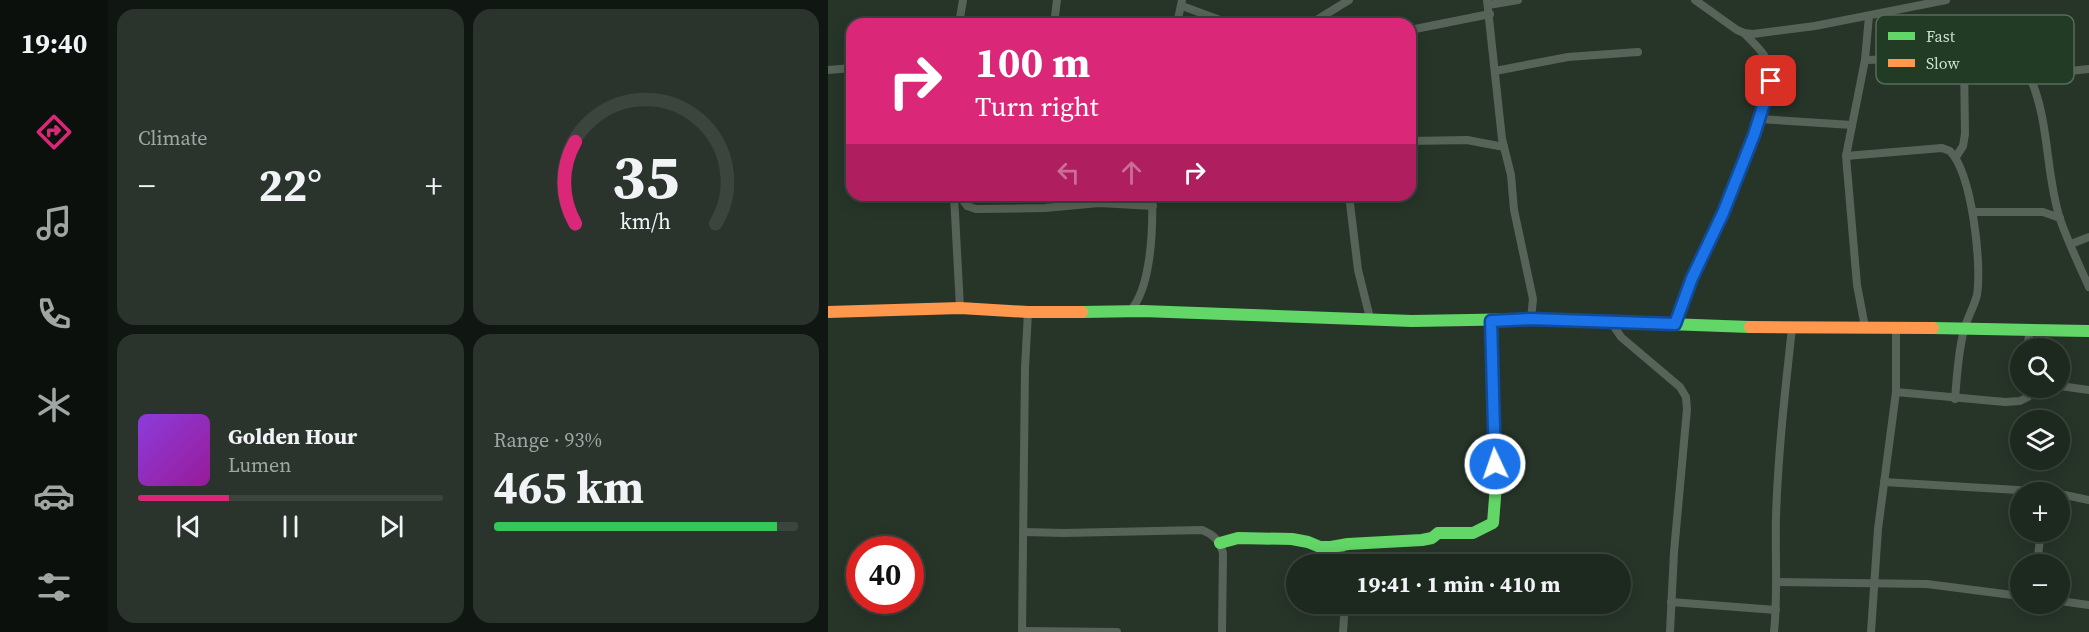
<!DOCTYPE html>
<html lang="en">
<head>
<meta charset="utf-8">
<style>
	:root { --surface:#1d281f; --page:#2a342c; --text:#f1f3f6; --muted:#a0a6a4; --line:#3b443d; --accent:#db2777 }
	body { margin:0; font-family:"Source Serif 4",serif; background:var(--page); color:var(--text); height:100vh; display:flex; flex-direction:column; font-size:22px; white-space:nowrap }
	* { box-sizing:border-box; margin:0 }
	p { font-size:20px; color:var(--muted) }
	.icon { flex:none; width:33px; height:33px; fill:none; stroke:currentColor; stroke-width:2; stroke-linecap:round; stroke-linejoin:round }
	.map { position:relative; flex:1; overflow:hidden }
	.sheet { display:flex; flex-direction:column; gap:9px; padding:9px; background:#101611; width:720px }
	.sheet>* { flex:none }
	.top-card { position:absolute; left:18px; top:18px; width:570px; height:183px; border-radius:18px; box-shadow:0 3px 15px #0003,0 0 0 2px var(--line); background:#db2777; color:#fff; overflow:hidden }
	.controls { position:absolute; left:1182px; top:338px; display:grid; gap:12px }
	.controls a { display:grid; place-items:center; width:60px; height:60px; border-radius:50%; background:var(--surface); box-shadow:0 3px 15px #0003,0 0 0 2px var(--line); font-size:30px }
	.speed { position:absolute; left:18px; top:536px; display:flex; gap:12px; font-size:30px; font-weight:700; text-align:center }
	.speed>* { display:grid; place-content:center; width:78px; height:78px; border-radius:50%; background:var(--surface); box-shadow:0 3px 15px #0003,0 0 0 2px var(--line); line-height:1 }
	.speed .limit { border:9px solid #d22; background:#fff; color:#111 }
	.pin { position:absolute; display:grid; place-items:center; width:51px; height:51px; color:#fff; margin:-26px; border-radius:12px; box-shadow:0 3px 9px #0006 }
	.me { position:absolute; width:66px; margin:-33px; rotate:357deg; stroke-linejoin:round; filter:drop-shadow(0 0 4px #0008) }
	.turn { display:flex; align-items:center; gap:21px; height:126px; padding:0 30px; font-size:27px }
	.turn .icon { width:78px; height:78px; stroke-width:2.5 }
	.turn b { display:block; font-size:42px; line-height:51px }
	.lanes { display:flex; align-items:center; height:57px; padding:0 30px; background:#0003; justify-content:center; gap:30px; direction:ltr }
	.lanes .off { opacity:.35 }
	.big { font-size:45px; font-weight:700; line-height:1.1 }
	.sheet .widget { flex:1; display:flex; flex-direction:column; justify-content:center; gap:9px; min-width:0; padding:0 21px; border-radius:18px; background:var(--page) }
	.sheet .dial { align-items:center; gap:0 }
	.dial svg { height:156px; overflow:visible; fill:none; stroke:var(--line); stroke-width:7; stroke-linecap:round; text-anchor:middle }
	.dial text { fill:var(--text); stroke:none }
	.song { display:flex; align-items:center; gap:18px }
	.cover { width:72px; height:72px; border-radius:9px; background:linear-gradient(135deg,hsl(270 70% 55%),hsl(300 70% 35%)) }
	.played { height:6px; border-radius:3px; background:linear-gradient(90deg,var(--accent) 30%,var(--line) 30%) }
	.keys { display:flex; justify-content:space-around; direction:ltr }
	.heat { display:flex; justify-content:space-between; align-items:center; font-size:33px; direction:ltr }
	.charge { height:9px; border-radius:4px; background:linear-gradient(90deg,#34c759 93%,var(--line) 0) }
	.sheet .tiles { flex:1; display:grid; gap:9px; grid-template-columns:repeat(2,1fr) }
	.trip { position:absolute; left:458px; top:554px; width:345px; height:60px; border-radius:30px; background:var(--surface); box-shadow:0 3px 15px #0003,0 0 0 2px var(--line); font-weight:700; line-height:60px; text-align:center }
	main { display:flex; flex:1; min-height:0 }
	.tab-bar { display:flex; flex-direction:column; width:108px; justify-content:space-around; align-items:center; background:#0c100c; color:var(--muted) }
	.tab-bar .icon { width:42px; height:42px }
	.tab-bar .current { color:var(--accent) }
	.tab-bar b { font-size:27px; color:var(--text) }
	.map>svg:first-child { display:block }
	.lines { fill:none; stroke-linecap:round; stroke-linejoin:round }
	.street { stroke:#576359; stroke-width:8 }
	.fast { stroke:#63d668; stroke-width:12 }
	.slow { stroke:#ff974d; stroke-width:12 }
	.route-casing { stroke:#114b97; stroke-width:15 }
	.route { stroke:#1a73e8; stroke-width:10 }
	.key { fill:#213b25; stroke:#556c58; stroke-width:1.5 }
	.key-label { font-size:16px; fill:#ceded0 }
</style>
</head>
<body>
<main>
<nav class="tab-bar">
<b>19:40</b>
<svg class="icon current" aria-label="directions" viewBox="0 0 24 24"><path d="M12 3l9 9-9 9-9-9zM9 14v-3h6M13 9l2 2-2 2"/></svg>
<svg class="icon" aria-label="music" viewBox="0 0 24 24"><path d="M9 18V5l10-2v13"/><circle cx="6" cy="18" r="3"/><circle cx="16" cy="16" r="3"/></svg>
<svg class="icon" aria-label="phone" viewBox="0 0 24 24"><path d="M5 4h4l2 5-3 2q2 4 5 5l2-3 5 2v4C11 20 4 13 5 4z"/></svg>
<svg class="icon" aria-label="climate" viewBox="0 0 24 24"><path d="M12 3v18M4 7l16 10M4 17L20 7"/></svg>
<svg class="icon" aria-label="car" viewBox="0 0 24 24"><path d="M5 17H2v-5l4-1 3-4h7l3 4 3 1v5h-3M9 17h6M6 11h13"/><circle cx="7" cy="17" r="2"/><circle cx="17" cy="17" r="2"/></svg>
<svg class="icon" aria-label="filters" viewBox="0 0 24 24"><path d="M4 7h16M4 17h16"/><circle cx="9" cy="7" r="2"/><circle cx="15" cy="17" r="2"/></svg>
</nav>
<section class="sheet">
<div class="tiles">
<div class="widget"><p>Climate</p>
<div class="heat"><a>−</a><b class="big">22°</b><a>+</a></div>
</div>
<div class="widget dial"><svg viewBox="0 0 100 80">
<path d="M14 69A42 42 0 1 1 86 69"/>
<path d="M14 69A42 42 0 0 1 14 27" stroke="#db2777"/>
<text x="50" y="56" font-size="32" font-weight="700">35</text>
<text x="50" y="72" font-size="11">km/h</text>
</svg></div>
<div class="widget">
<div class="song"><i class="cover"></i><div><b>Golden Hour</b><p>Lumen</p></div></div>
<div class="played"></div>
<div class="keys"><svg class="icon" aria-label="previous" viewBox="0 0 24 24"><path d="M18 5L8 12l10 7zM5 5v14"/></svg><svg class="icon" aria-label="pause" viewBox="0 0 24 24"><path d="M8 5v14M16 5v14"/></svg><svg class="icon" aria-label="next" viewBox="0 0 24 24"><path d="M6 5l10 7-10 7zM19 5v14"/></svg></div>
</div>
<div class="widget"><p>Range · 93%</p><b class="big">465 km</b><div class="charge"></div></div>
</div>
</section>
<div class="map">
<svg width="1261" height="632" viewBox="0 0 1261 632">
	<rect width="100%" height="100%" fill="#273529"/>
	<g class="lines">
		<g class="street">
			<polyline points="659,0 674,139 683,175 686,210 705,299 703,319"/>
			<polyline points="867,0 909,30 916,33 925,34 987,26 1118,0"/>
			<polyline points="660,5 690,0"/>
			<polyline points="354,6 403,24"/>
			<polyline points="131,24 135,0"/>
			<polyline points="226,24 229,0"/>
			<polyline points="349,24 354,0"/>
			<polyline points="482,24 521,0"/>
			<polyline points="582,30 662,14"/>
			<path d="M 1037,60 C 1087,58 1156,55 1201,75 C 1222,120 1217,172 1232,219 C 1240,242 1251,265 1261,287"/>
			<polyline points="0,70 24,68"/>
			<polyline points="667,71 740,57 810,52"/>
			<polyline points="1201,75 1261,69"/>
			<polyline points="931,119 1024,125"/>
			<polyline points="582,141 639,140 676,147"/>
			<path d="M 1018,156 L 1114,148 L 1122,151 C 1144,174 1154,263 1149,295 C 1146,307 1139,318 1136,330 C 1130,352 1129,376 1127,399"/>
			<polyline points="1128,157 1135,146 1137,134 1136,62"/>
			<polyline points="126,195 132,308"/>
			<polyline points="131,195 139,206 148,209 217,208 271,203 325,206"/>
			<polyline points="521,195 530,270 542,318"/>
			<polyline points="1145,212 1215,212 1232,218"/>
			<polyline points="1243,244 1261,237"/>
			<path d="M 301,312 C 324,289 325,226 324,195"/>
			<polyline points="783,322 793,337 852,387 858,397 859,409 846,552 842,632"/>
			<path d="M 847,324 L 864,278 L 895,213 L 926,135 L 943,81 C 945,59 930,48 916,33"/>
			<polyline points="1037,327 1029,285 1018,156 1037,60 1041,16"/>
			<polyline points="1199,348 1202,330"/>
			<polyline points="1232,386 1261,390"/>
			<polyline points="1068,392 1177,402 1192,401 1200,397 1202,387"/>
			<polyline points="1056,482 1221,492"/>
			<polyline points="1232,494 1261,500"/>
			<path d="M 197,532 L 236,533 L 374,530 C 386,535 391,540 395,553 L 394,632"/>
			<polyline points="511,546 516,564"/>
			<polyline points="1209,564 1213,531"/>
			<polyline points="950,582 1099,584 1192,596"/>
			<polyline points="1232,601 1261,605"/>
			<polyline points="843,602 948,610"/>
			<polyline points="194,631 289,632"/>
			<polyline points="194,632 197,368 200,312"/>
			<polyline points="515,632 517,603"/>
			<path d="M 946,632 C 950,593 947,556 948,517 C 950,454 957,391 964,328"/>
			<polyline points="1043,632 1050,529 1068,392 1068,327"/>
		</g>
		<g class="fast">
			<polyline points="254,312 315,311 584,321 703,319 922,327"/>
			<polyline points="1105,328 1261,331"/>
			<polyline points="392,543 410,538 464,539 480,542 492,547 503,547 520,544 594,540 604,538 610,533 645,533 665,523 668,485 663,321"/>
		</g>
		<g class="slow">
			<polyline points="0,312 132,308 200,312 254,312"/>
			<polyline points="922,327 1105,328"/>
		</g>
	</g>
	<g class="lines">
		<defs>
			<polyline id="route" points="667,464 663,321 703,319 847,324 864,278 895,213 926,135 943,81"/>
		</defs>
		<use href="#route" class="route-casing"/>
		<use href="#route" class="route"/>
	</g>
	<rect x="1048" y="15" width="198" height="69" rx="9" class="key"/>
	<rect x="1060" y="32" width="27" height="8" fill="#63d668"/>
	<rect x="1060" y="59" width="27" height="8" fill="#ff974d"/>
	<g class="key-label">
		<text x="1098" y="42">Fast</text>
		<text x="1098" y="69">Slow</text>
	</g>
</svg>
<div class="controls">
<a><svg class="icon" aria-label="search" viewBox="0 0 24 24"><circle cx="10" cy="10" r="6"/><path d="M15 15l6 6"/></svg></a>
<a><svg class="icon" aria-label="layers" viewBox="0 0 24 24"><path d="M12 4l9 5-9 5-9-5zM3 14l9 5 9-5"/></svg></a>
<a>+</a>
<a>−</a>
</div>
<div class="speed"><div class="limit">40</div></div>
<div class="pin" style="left:943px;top:81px;background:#d93025"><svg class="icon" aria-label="arrive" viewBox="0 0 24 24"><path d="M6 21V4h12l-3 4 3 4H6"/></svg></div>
<svg class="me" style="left:667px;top:464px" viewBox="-20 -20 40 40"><circle r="17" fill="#1a73e8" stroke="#fff" stroke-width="3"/><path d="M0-11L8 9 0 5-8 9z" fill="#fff"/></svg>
<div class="trip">19:41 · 1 min · 410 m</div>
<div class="top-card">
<div class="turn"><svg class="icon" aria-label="right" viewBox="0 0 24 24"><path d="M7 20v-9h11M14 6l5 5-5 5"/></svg><div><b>100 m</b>Turn right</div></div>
<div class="lanes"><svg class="icon off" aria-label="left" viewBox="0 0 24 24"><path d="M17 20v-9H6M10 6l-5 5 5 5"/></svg><svg class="icon off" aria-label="ahead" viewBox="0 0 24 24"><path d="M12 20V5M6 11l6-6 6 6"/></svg><svg class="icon" aria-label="right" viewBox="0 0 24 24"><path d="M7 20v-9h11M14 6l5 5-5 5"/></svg></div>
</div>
</div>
</main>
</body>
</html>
